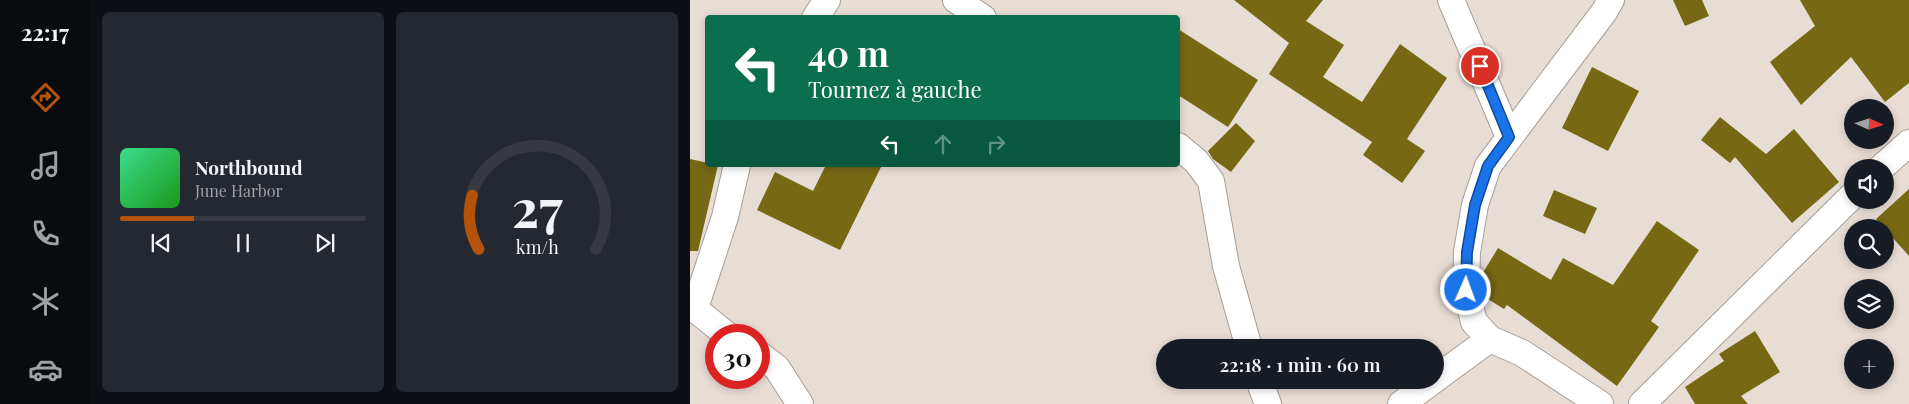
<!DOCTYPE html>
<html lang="fr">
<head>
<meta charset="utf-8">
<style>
	:root { --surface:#171b24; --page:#242831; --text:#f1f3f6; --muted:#9ea1a6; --line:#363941; --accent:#b45309 }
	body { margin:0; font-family:"Playfair Display",serif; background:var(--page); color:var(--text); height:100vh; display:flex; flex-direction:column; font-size:19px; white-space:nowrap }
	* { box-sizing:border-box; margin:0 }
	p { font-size:16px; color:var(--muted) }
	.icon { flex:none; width:28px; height:28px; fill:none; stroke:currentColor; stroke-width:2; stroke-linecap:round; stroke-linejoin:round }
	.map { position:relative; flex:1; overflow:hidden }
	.details { display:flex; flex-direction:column; gap:12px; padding:12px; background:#0d0f14; width:600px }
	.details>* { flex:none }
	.guide { position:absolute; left:15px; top:15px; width:475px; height:152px; border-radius:5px; box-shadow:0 2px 8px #0003; background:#0b6e4f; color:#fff; overflow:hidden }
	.needle { width:32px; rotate:93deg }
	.fabs { position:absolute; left:1154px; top:99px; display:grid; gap:10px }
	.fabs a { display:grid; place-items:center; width:50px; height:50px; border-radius:50%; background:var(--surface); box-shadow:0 2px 8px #0003; font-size:25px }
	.speed { position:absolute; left:15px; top:324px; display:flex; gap:10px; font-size:25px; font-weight:700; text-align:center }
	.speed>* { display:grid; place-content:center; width:65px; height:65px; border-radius:50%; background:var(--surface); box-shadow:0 2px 8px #0003; line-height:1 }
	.speed .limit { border:8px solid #d22; background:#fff; color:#111 }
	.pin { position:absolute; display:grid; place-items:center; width:42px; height:42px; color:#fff; margin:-21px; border:2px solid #fff; border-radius:50%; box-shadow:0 1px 5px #0007 }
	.me { position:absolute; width:55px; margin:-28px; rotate:2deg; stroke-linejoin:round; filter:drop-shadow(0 0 4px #0008) }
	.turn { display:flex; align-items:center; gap:18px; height:105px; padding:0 20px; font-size:22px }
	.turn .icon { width:65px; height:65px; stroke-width:2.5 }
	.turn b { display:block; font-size:35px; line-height:42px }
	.lanes { display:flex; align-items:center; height:48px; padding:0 20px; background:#0003; justify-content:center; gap:25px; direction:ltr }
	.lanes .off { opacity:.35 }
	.details .widget { flex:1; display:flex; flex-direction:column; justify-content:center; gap:8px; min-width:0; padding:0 18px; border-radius:8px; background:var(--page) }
	.details .dial { align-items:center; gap:0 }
	.dial svg { height:130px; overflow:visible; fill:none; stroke:var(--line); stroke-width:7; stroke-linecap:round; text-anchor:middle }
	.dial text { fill:var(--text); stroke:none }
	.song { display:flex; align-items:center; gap:15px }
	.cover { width:60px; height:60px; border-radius:8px; background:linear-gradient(135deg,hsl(150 70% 55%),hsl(120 70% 35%)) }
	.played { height:5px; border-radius:2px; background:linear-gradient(90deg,var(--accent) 30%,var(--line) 30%) }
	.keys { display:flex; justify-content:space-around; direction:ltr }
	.details .tiles { flex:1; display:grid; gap:12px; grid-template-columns:repeat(2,1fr) }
	.trip { position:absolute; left:466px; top:339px; width:288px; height:50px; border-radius:25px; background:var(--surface); box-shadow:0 2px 8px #0003; font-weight:600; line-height:50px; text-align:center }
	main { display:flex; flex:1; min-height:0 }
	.dock { display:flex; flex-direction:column; width:90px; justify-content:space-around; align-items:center; background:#090b0e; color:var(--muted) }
	.dock .icon { width:35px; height:35px }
	.dock .current { color:var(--accent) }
	.dock b { font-size:22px; color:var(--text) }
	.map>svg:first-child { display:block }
	.building { fill:#776814 }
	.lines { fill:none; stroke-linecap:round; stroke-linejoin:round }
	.street-casing { stroke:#a79e96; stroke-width:28 }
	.street { stroke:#fff; stroke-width:26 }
	.route-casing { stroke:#114b97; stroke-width:12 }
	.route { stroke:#1a73e8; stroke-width:9 }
</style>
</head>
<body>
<main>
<nav class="dock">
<b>22:17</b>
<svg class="icon current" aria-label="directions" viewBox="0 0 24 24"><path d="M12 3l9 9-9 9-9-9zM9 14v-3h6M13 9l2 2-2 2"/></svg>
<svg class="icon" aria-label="music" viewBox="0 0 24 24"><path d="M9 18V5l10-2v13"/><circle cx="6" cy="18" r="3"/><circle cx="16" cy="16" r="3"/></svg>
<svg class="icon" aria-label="phone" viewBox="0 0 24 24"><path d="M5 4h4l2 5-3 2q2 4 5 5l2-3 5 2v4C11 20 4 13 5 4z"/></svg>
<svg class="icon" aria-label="climate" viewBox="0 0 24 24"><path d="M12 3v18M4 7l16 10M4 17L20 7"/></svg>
<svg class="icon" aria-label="car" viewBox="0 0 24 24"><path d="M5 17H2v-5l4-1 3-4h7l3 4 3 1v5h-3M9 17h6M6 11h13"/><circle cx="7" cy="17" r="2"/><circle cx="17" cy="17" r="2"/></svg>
</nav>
<section class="details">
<div class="tiles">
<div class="widget">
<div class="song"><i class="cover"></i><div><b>Northbound</b><p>June Harbor</p></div></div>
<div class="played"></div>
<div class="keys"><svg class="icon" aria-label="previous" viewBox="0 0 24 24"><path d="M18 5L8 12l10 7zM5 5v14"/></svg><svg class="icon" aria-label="pause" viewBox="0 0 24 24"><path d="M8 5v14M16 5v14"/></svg><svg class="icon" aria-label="next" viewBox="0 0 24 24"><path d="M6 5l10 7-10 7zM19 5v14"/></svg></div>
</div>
<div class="widget dial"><svg viewBox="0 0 100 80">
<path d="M14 69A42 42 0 1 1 86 69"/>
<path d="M14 69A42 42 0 0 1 10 36" stroke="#b45309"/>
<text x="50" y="56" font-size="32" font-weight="700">27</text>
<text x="50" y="72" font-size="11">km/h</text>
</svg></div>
</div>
</section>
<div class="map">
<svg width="1219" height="404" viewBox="0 0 1219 404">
	<rect width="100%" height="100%" fill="#e7ddd5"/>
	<g class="building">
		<polygon points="544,0 633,0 616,21 654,45 633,77 672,102 710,44 757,78 717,139 735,151 712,183 673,155 682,142 579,74 599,43"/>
		<polygon points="983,0 1012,0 1019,16 995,26"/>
		<polygon points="1110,0 1219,0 1219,83 1195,102 1161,57 1111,105 1080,62 1125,26"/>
		<polygon points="488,29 568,80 538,127 488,95"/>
		<polygon points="902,67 949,91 918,151 872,128"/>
		<polygon points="1030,117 1076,154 1104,129 1149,182 1102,223 1045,157 1040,163 1011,140"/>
		<polygon points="546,123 565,141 541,172 523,159 518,151"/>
		<polygon points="0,159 18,163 18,165 28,165 8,251 0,251"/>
		<polygon points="136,165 192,165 150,250 67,210 85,172 123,191"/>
		<polygon points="1219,189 1219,256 1186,219"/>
		<polygon points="864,190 907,208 895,234 853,216"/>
		<polygon points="967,221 1009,250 961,321 969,327 927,386 817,305 814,309 793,296 791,276 808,248 861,280 873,258 923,285"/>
		<polygon points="1065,331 1090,372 1051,396 1058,404 1005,404 995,387 1034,361 1029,354"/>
	</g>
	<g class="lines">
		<defs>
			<g id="street">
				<polyline points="266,0 293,18"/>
				<polyline points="761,0 819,137"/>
				<polyline points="125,18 137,0"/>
				<polyline points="488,146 506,161 521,181 536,266 559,348"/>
				<polyline points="1191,168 1219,143"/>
				<polyline points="0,305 37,335"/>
				<polyline points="5,308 35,217 47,165"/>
				<polyline points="69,354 87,368 110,404"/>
				<polyline points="745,379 800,339"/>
				<polyline points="569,380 578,404"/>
				<polyline points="711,404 744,380"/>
				<polyline points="910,404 832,353 800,339 784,322 776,290 777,252 785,205 798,166 914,12 921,0"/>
				<polyline points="952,404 1162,196"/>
			</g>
		</defs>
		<use href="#street" class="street-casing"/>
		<use href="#street" class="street"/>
	</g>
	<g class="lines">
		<defs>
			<polyline id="route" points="776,290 777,252 785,205 798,166 819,137 790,66"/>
		</defs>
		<use href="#route" class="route-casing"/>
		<use href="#route" class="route"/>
	</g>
</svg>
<div class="fabs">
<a><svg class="needle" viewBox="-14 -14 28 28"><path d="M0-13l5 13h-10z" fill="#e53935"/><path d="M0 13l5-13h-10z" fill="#9ea1a6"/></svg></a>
<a><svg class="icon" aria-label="sound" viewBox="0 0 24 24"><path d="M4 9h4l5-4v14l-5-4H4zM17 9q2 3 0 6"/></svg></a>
<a><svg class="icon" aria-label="search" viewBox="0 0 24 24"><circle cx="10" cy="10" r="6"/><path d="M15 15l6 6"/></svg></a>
<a><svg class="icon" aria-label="layers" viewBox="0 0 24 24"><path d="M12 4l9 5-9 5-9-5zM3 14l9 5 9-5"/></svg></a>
<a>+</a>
</div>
<div class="speed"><div class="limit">30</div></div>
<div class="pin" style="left:790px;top:66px;background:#d93025"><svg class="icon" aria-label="arrive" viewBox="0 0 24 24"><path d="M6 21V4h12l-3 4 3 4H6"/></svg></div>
<svg class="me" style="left:776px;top:290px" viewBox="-20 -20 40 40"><circle r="17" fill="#1a73e8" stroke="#fff" stroke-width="3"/><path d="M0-11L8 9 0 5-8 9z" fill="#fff"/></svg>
<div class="trip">22:18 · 1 min · 60 m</div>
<div class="guide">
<div class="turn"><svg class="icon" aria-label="left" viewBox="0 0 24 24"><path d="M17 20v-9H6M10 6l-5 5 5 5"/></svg><div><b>40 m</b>Tournez à gauche</div></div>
<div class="lanes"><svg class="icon" aria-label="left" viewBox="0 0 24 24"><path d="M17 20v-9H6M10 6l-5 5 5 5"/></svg><svg class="icon off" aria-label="ahead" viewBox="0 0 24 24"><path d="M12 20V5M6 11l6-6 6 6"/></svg><svg class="icon off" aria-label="right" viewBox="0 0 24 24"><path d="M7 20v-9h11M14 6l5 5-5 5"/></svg></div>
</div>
</div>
</main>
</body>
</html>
